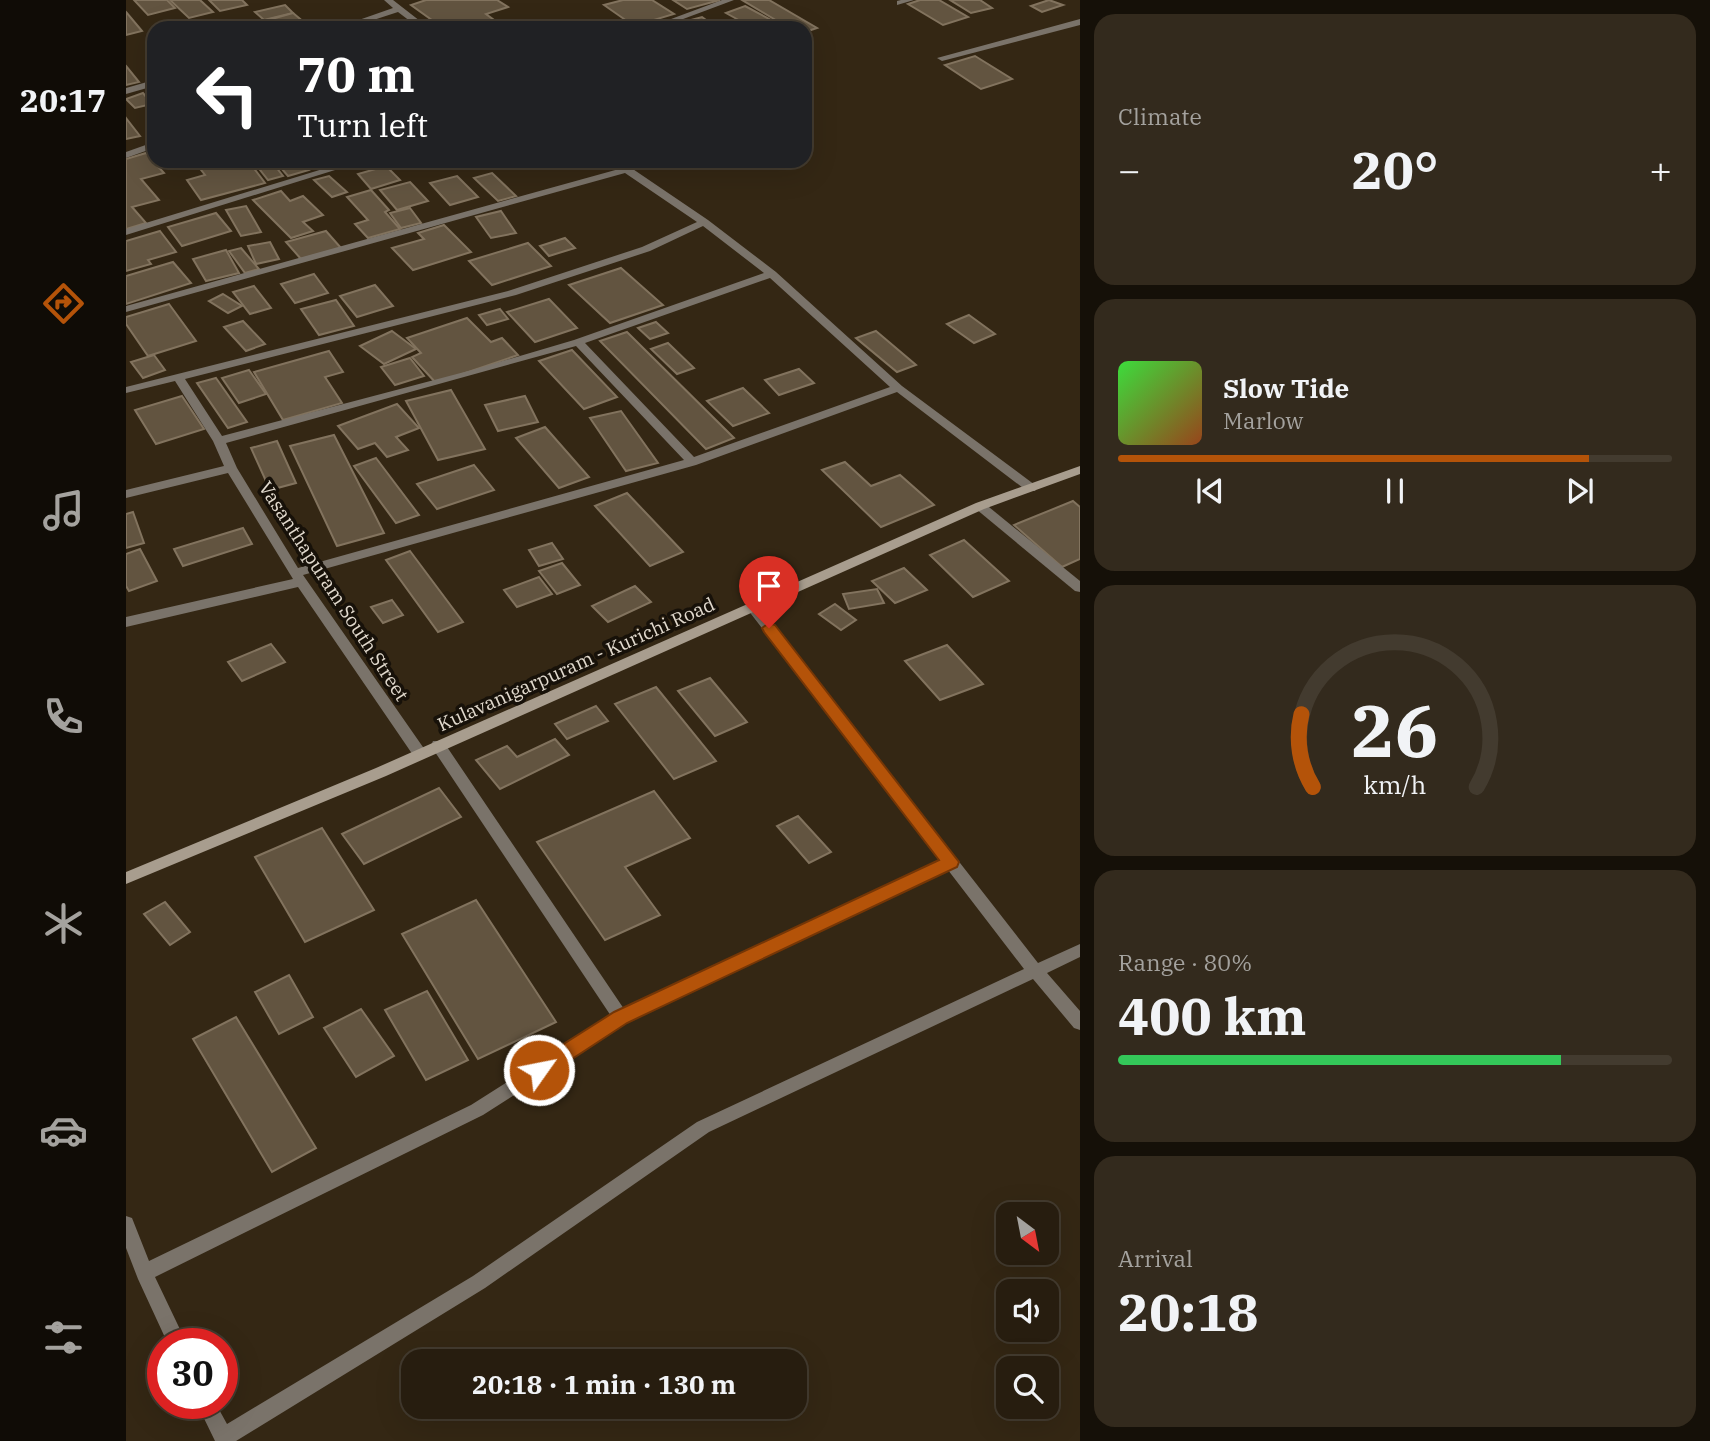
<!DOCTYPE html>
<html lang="en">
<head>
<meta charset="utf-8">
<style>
	:root { --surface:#271d0f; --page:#332a1d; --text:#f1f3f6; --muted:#a4a29e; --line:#433b2f; --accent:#b45309 }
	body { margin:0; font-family:"IBM Plex Serif",serif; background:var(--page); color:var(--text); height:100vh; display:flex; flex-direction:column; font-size:26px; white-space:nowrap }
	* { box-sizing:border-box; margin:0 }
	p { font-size:23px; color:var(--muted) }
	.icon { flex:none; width:38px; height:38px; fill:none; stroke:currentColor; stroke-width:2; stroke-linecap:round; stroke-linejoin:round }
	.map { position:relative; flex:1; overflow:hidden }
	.details { display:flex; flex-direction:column; gap:14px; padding:14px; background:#151008; width:630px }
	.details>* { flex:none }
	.banner { position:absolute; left:21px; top:21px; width:665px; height:147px; border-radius:21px; box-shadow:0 7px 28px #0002,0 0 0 2px var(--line); background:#202124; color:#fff; overflow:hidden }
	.needle { width:46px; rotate:148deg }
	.buttons { position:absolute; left:870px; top:1202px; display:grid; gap:14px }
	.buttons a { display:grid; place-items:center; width:63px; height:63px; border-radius:14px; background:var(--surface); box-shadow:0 7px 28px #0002,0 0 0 2px var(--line); font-size:35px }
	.speed { position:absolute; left:21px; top:1328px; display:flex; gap:14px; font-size:35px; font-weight:700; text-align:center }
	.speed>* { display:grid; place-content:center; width:91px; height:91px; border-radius:50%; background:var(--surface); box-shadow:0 7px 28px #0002,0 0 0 2px var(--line); line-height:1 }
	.speed .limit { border:10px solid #d22; background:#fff; color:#111 }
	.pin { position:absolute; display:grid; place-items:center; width:60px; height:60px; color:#fff; margin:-72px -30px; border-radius:50% 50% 50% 0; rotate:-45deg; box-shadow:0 0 7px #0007 }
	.pin .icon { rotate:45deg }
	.me { position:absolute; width:77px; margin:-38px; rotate:57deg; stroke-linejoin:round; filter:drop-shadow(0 0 5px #0008) }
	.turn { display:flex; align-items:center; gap:24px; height:147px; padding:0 35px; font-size:32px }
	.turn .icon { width:91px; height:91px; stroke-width:2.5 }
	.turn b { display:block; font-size:49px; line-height:60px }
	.big { font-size:52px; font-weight:700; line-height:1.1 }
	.details .tile { flex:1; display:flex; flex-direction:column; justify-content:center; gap:10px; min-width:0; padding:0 24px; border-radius:21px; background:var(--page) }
	.details .dial { align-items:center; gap:0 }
	.dial svg { height:182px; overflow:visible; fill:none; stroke:var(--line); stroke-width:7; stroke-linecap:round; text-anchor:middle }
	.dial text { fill:var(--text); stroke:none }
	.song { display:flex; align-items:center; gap:21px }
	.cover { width:84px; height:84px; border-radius:10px; background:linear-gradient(135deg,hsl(120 70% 55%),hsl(20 70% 35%)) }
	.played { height:7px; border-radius:4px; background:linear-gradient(90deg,var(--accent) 85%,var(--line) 85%) }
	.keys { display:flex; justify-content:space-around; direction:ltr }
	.heat { display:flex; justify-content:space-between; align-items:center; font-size:38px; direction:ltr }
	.charge { height:10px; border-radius:5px; background:linear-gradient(90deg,#34c759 80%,var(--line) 0) }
	.trip { position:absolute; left:275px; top:1349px; width:406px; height:70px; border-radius:21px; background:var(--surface); box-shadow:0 7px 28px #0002,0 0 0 2px var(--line); font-weight:700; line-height:70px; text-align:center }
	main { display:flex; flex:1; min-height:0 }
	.menu { display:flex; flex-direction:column; width:126px; justify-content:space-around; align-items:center; background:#100c06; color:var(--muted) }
	.menu .icon { width:49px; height:49px }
	.menu .current { color:var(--accent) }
	.menu b { font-size:32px; color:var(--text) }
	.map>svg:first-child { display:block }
	.building { fill:#625440; stroke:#82735e; stroke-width:2 }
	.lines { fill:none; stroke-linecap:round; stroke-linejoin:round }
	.minor { fill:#7a736a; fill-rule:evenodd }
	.secondary { fill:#a89d8e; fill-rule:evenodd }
	.route { fill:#b45309; stroke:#753606; stroke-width:2 }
	.labels { text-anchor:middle; stroke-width:7; stroke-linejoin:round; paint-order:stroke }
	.street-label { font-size:19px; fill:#e1d9cd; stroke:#171109 }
</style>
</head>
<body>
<main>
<nav class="menu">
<b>20:17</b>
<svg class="icon current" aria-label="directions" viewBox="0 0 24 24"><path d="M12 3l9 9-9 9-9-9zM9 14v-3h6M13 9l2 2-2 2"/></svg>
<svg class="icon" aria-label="music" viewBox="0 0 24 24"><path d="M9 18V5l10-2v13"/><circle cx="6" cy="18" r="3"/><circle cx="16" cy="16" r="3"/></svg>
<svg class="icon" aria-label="phone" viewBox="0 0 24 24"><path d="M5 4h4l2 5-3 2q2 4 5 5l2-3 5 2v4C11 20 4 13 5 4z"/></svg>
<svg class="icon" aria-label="climate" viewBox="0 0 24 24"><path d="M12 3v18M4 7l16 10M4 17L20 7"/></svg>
<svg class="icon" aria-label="car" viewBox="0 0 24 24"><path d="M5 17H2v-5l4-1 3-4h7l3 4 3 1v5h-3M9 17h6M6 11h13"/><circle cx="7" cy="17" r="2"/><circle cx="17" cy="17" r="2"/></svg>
<svg class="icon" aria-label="filters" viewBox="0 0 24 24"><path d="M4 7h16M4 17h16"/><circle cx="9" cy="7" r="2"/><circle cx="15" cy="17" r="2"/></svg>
</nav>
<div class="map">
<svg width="954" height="1441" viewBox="0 0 954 1441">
	<rect width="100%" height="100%" fill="#342714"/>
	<g class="building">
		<polygon points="8,0 41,0 49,8 22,15"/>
		<polygon points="44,0 74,0 87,12 63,18"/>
		<polygon points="83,0 116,0 121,5 94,11"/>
		<polygon points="300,0 371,0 382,7 360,14 375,25 364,28 317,28 285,5"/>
		<polygon points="497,0 526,0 548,14 508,26 478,5"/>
		<polygon points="547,0 594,0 561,9"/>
		<polygon points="616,0 643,0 691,28 679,32 679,28 663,28"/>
		<polygon points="794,0 813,0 842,17 817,25 782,4"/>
		<polygon points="824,0 854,0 866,8 845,13"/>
		<polygon points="923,0 937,5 916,12 905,6"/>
		<polygon points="159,5 167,13 138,20 129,12"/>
		<polygon points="619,6 647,21 627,28 600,13"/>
		<polygon points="0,12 16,31 0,35"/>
		<polygon points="167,13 185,28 114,28"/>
		<polygon points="576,17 591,28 555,28 550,24"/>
		<polygon points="57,20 65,28 27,28"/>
		<polygon points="410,20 419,28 380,28"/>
		<polygon points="849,56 886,79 855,89 819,65"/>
		<polygon points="0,66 13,82 0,85"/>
		<polygon points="17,93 26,104 9,108 0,99"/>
		<polygon points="0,118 14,136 0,139"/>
		<polygon points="20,153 38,173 15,179 33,200 6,207 20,223 0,229 0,159"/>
		<polygon points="68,161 129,161 124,163 139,183 75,200 61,180 79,175"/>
		<polygon points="149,161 176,161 183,170 162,176"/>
		<polygon points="146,162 157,176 142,180 131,166"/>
		<polygon points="260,166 274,180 245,189 232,174"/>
		<polygon points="366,173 390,196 372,201 348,178"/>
		<polygon points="203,176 221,192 206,197 188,180"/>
		<polygon points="331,176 352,197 324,205 304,183"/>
		<polygon points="284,182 302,201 271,210 254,190"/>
		<polygon points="245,190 263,210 259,212 274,229 242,238 229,224 242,220 221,197"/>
		<polygon points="155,191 164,201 177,196 197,215 177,222 187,231 165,238 127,200"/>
		<polygon points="120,206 135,232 115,236 100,210"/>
		<polygon points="284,208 295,223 275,228 264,213"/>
		<polygon points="375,211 390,233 365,238 350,217"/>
		<polygon points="90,213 105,231 56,246 42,227"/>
		<polygon points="318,225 345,252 287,270 266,248 298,239 292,233"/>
		<polygon points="34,231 50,252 22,260 25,264 0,271 0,241"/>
		<polygon points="200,231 215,248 175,259 160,242"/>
		<polygon points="439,238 449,248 423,256 414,246"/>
		<polygon points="144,242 153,259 130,264 122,246"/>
		<polygon points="402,243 425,266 366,285 343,261"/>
		<polygon points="115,248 133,269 119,273 103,251"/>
		<polygon points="100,250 113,273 80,281 67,259"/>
		<polygon points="47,262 65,283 0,304 0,276"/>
		<polygon points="495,268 537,305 484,323 443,285"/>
		<polygon points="188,274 202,293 169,303 155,284"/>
		<polygon points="249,285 267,306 231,317 214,296"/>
		<polygon points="128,286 145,308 124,314 107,292"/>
		<polygon points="97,294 116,306 102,313 83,301"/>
		<polygon points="423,299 451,328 409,342 381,312"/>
		<polygon points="210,300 228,326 193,335 175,309"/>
		<polygon points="43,304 70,341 22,356 0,324 0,317"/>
		<polygon points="374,309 382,319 361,325 353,315"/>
		<polygon points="843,315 869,334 848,343 821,324"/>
		<polygon points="341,318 365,342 376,338 392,355 310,383 286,357 295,353 281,338"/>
		<polygon points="117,321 139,344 120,351 98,327"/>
		<polygon points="530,322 542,333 524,339 512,328"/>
		<polygon points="266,331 290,349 258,364 234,346"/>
		<polygon points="750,331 790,365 771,372 730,338"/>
		<polygon points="501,332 608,438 580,449 474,341"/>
		<polygon points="542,343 568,368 551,374 525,349"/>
		<polygon points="446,350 491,397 458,409 413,361"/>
		<polygon points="203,351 217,372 199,377 216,403 157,420 128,372"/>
		<polygon points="28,355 39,370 17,378 5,362"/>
		<polygon points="284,358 298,376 269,385 255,367"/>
		<polygon points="673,369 688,383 653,395 639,380"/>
		<polygon points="123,370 140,394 113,403 96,378"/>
		<polygon points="90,378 121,422 102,428 71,383"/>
		<polygon points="617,388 643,413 607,426 581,401"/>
		<polygon points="325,390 359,449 312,460 280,401"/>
		<polygon points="56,396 78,429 30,444 9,410"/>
		<polygon points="399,396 412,422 372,431 359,405"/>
		<polygon points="271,404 293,428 270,437 282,450 261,457 249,443 232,449 212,426"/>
		<polygon points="495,411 532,463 500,471 464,418"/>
		<polygon points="419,427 463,477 433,488 390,438"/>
		<polygon points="208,435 258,533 211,546 164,446"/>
		<polygon points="151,441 170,483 144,490 125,448"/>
		<polygon points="250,458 293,515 270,523 228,466"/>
		<polygon points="719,462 745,486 774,475 808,505 755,527 696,470"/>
		<polygon points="348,465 368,490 311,509 291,484"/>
		<polygon points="501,493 557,552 524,566 469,506"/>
		<polygon points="947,501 954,507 954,559 936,567 888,525"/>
		<polygon points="7,512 18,543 0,548 0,514"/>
		<polygon points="117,528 126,544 57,566 48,549"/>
		<polygon points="838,540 883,581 847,597 804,555"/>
		<polygon points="426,543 437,559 413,566 403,550"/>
		<polygon points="14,549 31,581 3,591 0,586 0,554"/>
		<polygon points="284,551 337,622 312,632 260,560"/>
		<polygon points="436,563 454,585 431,594 413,571"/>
		<polygon points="778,568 801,590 769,603 746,581"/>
		<polygon points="413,577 426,594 391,607 378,590"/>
		<polygon points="509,586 525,602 482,622 466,606"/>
		<polygon points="751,589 758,603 723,609 717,594"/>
		<polygon points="266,600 277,615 257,623 245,607"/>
		<polygon points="709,604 730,620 715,630 693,614"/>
		<polygon points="145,644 159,662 116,681 102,662"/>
		<polygon points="821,645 857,684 814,700 779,661"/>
		<polygon points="584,678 621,722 589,736 552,691"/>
		<polygon points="530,687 590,761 548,779 489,704"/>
		<polygon points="470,706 482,721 441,739 429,724"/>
		<polygon points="429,739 443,755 374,789 350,760 381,746 391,757"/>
		<polygon points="313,788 335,817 238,864 216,834"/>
		<polygon points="528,791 564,838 499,867 534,915 479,940 411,842"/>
		<polygon points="672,816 705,852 683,863 651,826"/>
		<polygon points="196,828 248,910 179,942 129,857"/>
		<polygon points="350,900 430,1022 352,1059 276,934"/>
		<polygon points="39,902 64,932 44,945 18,914"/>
		<polygon points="163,975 187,1017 153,1034 129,992"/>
		<polygon points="301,991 342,1060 300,1080 259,1010"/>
		<polygon points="235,1009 268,1056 230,1077 198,1028"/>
		<polygon points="110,1017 190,1148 146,1172 67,1039"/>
	</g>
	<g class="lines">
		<g class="minor">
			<polygon points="258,0 267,0 303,28 293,28 272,12 223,28 210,28 267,8"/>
			<polygon points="596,0 608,0 533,28 521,28"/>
			<polygon points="775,0 788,0 771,5 771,1"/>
			<polygon points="954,19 954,25 816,61 811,58"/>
			<polygon points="28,80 28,86 0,94 0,88"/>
			<polygon points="28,142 28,148 0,158 0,152"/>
			<polygon points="223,161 238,161 0,235 0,229"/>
			<path d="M 483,161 L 495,161 L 582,220 L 650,272 L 776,386 L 909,485 L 911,488 L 909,491 L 901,491 L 771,392 L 570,465 L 177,575 L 299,750 L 301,754 L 299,758 L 289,758 L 172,587 L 0,627 L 0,617 L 167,579 L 102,473 L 0,498 L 0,490 L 98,466 L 87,441 L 49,381 L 0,393 L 0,387 L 382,291 L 516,247 L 571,222 L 499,173 L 0,312 L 0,306 L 493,169 ZM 577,226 L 638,273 L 448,340 L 346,370 L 96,436 L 59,379 L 390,295 L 524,251 ZM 644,278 L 764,387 L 568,457 L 459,343 ZM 450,346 L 558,460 L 172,568 L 111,468 L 100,443 Z"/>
			<polygon points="854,502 858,503 954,581 954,592 949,591 850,509 848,506"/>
			<polygon points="627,602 632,604 912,963 954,944 954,957 921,973 954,1011 954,1030 948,1028 907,979 583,1132 359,1288 110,1441 89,1441 71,1404 90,1404 101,1424 347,1276 571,1122 898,969 822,870 501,1023 357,1115 29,1277 61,1344 42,1344 12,1279 0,1248 0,1216 6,1218 23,1261 345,1105 485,1016 307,749 305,745 307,741 317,741 498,1009 815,860 622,610 620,607 622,604"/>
		</g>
		<polygon class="secondary" points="954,466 954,474 858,509 260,776 0,884 0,872 250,768 850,503"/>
	</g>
	<polygon class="route" points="643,623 649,625 833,862 831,867 501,1023 420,1076 413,1079 406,1076 403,1070 406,1064 488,1012 813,860 638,632 636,628"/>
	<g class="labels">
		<g class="street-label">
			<text transform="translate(208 591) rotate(57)" y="7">Vasanthapuram South Street</text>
			<text transform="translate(450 664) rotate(-24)" y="7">Kulavanigarpuram - Kurichi Road</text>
		</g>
	</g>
</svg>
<div class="buttons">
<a><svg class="needle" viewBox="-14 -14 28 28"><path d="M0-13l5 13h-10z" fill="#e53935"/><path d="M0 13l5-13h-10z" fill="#a4a29e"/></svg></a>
<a><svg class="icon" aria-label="sound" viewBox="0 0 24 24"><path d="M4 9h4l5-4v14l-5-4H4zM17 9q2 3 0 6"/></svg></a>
<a><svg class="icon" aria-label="search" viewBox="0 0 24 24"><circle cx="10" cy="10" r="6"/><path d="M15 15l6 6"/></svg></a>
</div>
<div class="speed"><div class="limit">30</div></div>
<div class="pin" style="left:643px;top:628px;background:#d93025"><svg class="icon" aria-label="arrive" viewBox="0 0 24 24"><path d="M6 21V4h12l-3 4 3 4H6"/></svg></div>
<svg class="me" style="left:413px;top:1070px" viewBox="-20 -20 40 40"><circle r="17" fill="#b45309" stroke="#fff" stroke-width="3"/><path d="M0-11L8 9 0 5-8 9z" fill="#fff"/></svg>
<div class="trip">20:18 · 1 min · 130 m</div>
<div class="banner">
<div class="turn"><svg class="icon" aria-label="left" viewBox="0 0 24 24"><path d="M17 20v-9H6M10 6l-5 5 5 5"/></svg><div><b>70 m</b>Turn left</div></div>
</div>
</div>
<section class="details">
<div class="tile"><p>Climate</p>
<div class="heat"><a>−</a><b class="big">20°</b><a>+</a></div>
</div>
<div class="tile">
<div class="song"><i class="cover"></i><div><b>Slow Tide</b><p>Marlow</p></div></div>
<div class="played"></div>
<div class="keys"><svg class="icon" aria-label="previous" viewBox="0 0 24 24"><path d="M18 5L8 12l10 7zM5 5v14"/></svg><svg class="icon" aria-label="pause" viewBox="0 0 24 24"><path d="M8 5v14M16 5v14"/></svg><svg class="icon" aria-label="next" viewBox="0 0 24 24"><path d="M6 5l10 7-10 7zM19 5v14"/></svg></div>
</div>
<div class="tile dial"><svg viewBox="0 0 100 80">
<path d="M14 69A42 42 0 1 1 86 69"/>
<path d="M14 69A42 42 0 0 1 9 37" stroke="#b45309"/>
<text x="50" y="56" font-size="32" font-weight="700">26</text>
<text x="50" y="72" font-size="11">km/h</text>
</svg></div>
<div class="tile"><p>Range · 80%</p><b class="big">400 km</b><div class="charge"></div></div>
<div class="tile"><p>Arrival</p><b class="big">20:18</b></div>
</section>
</main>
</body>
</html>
